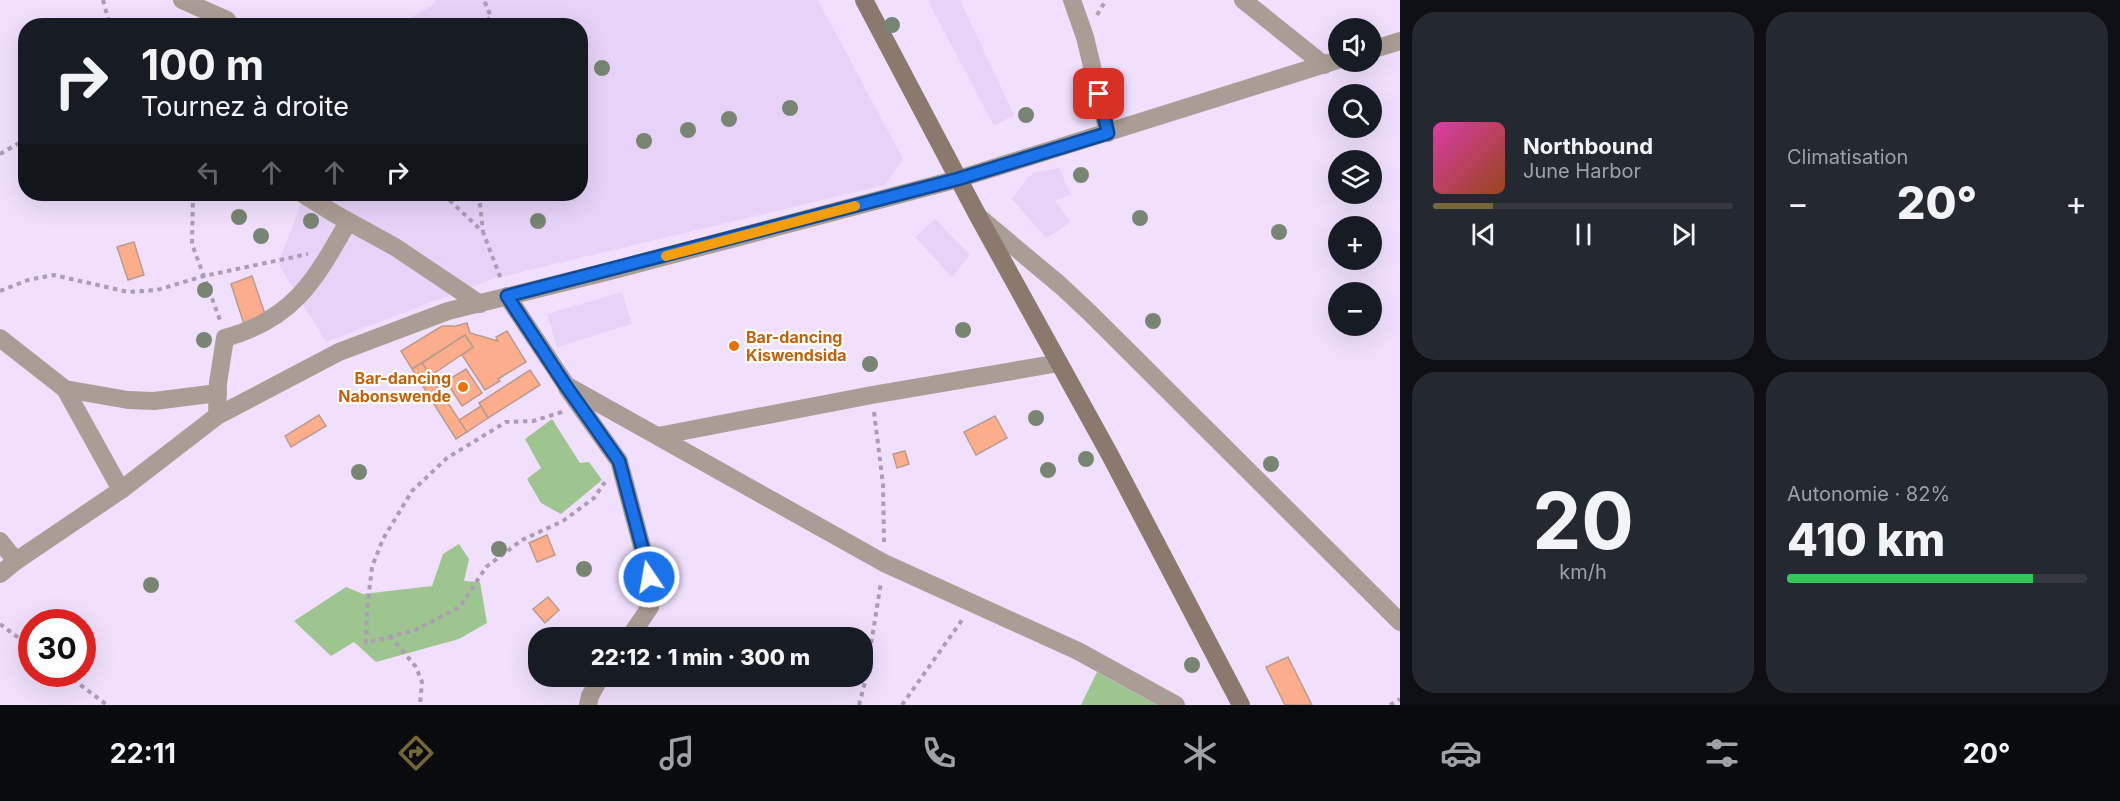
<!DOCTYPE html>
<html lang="fr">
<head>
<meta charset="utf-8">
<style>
	:root { --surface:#171b24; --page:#242831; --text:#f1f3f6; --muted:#9ea1a6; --line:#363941; --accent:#766836 }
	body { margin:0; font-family:Inter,sans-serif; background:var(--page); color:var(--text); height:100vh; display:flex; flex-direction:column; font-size:22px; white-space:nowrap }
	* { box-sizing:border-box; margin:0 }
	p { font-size:20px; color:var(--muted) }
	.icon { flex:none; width:33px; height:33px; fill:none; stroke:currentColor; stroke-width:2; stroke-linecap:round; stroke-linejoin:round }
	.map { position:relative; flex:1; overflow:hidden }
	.panel { display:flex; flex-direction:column; gap:12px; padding:12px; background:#0d0f14; width:720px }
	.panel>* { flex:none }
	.guide { position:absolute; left:18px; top:18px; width:570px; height:183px; border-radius:24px; box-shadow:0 6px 24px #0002; background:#171b24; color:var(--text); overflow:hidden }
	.tools { position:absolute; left:1328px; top:18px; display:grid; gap:12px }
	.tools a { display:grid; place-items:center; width:54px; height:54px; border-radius:50%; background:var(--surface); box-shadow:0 6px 24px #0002; font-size:30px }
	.speed { position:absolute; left:18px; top:609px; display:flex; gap:12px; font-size:30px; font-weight:700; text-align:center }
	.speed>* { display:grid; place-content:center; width:78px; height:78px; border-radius:50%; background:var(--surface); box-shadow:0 6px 24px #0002; line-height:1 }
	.speed .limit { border:9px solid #d22; background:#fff; color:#111 }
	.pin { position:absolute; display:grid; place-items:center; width:51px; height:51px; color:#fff; margin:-26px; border-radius:12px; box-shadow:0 3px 9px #0006 }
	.me { position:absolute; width:66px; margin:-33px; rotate:348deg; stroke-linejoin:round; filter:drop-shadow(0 0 4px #0008) }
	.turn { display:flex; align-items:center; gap:21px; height:126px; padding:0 24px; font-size:27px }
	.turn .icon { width:78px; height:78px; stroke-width:2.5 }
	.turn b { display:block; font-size:42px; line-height:51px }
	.lanes { display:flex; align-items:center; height:57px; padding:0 24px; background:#0003; justify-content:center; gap:30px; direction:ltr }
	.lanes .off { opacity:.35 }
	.big { font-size:45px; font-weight:800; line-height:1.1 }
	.panel .tile { flex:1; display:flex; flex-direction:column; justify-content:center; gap:9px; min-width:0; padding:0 21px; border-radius:24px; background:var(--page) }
	.panel .dial { align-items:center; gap:0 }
	.dial b { font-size:78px; line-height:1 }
	.song { display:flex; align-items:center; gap:18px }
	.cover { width:72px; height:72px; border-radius:9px; background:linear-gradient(135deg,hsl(320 70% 55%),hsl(20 70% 35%)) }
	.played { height:6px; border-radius:3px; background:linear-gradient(90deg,var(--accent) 20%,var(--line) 20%) }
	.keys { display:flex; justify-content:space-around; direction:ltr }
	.heat { display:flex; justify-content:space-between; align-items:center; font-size:33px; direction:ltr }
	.charge { height:9px; border-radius:4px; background:linear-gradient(90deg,#34c759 82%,var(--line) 0) }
	.panel .tiles { flex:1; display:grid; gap:12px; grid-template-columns:repeat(2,1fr) }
	.trip { position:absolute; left:528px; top:627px; width:345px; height:60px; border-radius:24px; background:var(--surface); box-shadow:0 6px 24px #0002; font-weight:800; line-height:60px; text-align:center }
	.dock { display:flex; height:96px; justify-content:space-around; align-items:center; background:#090b0e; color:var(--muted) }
	.dock .icon { width:42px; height:42px }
	.dock .active { color:var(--accent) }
	.dock b { font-size:27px; color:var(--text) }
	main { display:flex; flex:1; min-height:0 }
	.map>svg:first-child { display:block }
	.built { fill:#e7d3f8 }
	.green { fill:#9ec58f }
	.building { fill:#fbad8c; stroke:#bb9b8e; stroke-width:1.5 }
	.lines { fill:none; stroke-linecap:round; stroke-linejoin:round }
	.path { stroke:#aa9db4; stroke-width:4; stroke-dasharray:4.5 4.5; stroke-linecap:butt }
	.minor { stroke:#aa9d95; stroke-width:18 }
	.secondary { stroke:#8c796d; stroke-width:18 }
	.tree { fill:#788572 }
	.route-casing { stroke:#114b97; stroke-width:15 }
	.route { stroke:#1a73e8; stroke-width:10 }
	.slow { stroke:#f59e0b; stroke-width:10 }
	.food-dot { fill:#e8710a; stroke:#fff; stroke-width:2 }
	.labels { text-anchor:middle; stroke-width:4.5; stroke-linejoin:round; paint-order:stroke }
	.food-label { font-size:16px; font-weight:bold; fill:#c56008; stroke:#fff; text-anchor:start }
</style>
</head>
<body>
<main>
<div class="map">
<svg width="1400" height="705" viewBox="0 0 1400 705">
	<rect width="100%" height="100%" fill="#f0e0fd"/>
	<g class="built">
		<polygon points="434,0 818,0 903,159 885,185 496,278 326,342 278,263 305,194 580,194 580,26 399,25 435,3"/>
		<polygon points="931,0 960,0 1014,115 994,126 928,1"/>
		<polygon points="1059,168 1071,194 1055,201 1071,222 1046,238 1012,199 1028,177 1036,172"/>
		<polygon points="935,219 970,255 952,277 915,237"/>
		<polygon points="622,292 632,324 557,347 547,314"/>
	</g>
	<g class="green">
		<polygon points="552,419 580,463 589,462 602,480 561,514 541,503 527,479 541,468 525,439"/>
		<polygon points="459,544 469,559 464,581 480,582 487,623 459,639 376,662 354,642 331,656 294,621 346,587 363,594 432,586 443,554"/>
		<polygon points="1097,672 1157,705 1081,705"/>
	</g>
	<g class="building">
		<polygon points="134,242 144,275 128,280 117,247"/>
		<polygon points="252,276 266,317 244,324 231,284"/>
		<polygon points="467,323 470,333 498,341 496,337 507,331 526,362 498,379 500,381 485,390 462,355 473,347 465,335 412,369 401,351 442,326 456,326"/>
		<polygon points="465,335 473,347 430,376 422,363"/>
		<polygon points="422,363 467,432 456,439 412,369"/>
		<polygon points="466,369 482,393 462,406 446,381"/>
		<polygon points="530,370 540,385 488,418 479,403"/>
		<polygon points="481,406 488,418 467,432 459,420"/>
		<polygon points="319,415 326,426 291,447 285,436"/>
		<polygon points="995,416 1007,438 976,455 964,432"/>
		<polygon points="905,451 909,464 897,468 893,454"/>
		<polygon points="547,535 555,555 537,562 529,543"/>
		<polygon points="548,597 559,610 545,623 533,609"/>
		<polygon points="1288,657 1312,705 1285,705 1266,667"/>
	</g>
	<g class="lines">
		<g class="path">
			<polyline points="103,0 110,26"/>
			<polyline points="1097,15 1106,0"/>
			<polyline points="479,26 491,17 484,0"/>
			<polyline points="0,154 26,139"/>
			<polyline points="193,194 192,244 220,320"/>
			<polyline points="443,194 483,232 501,279"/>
			<polyline points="479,194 483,232"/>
			<polyline points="0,291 28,280 54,275 128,292 157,290 204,276 308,254"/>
			<polyline points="562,412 533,421 506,422 447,458 412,491 383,539 372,567 367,609 366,643 415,630 460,607 486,567 522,540 563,521 594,498 605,482"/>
			<polyline points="874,412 883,484 884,542"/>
			<polyline points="0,624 32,648"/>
			<polyline points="390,636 416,667 422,682 420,705"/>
			<polyline points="66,674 107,705"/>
			<polyline points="859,705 865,682 881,582"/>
			<polyline points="902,705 962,620"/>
			<polyline points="1390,705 1400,699"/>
		</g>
		<g class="minor">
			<polyline points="182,0 227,20 230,26"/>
			<polyline points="1072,0 1085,37 1108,133"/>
			<polyline points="1243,0 1324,65"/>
			<polyline points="1371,50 1400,41"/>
			<polyline points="303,194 335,214 395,247 480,304"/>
			<polyline points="980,218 1060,285 1090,313 1400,622"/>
			<polyline points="507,296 566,385 884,563 1078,651 1176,705"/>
			<polyline points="0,338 65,389 121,490"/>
			<polyline points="567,388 619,461 645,558 652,595 650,607 629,638"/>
			<polyline points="65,389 128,400 154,401 218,393"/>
			<path d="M 217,416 L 218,383 L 225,338 C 294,319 315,280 348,222"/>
			<polyline points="658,436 872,395 1059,363"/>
			<polyline points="0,541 16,561"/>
			<polyline points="0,574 16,561 121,490 217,416 339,352 448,311 614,270 958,179 1338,60"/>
			<polyline points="588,705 590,696 601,676"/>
		</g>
		<polyline class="secondary" points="864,0 978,216 1110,455 1241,705"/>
	</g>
	<g class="tree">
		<circle cx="892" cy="25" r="8"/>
		<circle cx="602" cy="68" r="8"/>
		<circle cx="790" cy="108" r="8"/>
		<circle cx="1026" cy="115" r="8"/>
		<circle cx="729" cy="119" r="8"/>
		<circle cx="688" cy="130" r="8"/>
		<circle cx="644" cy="141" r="8"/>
		<circle cx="1081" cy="175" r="8"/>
		<circle cx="239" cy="217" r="8"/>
		<circle cx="1140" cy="218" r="8"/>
		<circle cx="311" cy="221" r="8"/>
		<circle cx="538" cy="221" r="8"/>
		<circle cx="1279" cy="232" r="8"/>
		<circle cx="261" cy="236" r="8"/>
		<circle cx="205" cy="290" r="8"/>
		<circle cx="1153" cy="321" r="8"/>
		<circle cx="963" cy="330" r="8"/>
		<circle cx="204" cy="340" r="8"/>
		<circle cx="870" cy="364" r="8"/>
		<circle cx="1036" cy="418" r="8"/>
		<circle cx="1086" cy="459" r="8"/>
		<circle cx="1271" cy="464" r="8"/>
		<circle cx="1048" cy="470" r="8"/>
		<circle cx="359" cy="472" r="8"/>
		<circle cx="499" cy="549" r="8"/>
		<circle cx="584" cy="569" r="8"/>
		<circle cx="151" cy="585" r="8"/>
		<circle cx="1192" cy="665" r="8"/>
	</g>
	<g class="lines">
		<defs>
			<polyline id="route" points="649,577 645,558 619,461 566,386 507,296 958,179 1108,133 1099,94"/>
		</defs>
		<use href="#route" class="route-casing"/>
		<use href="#route" class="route"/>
		<polyline class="slow" points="666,256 855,206"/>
	</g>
	<g class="food-dot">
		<circle cx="734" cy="346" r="6"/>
		<circle cx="463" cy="387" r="6"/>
	</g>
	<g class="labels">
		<g class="food-label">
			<text x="746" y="343">Bar-dancing<tspan x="746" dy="18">Kiswendsida</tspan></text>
			<text x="451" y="384" text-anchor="end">Bar-dancing<tspan x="451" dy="18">Nabonswende</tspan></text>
		</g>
	</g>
</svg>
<div class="tools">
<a><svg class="icon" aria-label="sound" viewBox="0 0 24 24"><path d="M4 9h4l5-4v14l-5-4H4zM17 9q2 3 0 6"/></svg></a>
<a><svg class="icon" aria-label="search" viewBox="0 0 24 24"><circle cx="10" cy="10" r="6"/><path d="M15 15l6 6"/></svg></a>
<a><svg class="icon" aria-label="layers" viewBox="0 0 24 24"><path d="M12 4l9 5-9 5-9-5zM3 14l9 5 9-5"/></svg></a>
<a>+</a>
<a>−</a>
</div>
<div class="speed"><div class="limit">30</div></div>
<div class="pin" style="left:1099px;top:94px;background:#d93025"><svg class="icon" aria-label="arrive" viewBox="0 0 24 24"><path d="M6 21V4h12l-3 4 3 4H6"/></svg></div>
<svg class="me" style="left:649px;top:577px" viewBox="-20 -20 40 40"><circle r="17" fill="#1a73e8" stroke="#fff" stroke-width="3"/><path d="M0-11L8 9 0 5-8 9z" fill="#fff"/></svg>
<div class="trip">22:12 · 1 min · 300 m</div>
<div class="guide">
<div class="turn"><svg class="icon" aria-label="right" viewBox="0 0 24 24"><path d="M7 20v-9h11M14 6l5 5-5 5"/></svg><div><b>100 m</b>Tournez à droite</div></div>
<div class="lanes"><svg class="icon off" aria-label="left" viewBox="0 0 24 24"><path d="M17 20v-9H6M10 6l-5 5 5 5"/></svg><svg class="icon off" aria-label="ahead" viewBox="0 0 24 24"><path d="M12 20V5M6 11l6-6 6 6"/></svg><svg class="icon off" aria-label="ahead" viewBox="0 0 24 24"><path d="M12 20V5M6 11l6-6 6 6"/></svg><svg class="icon" aria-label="right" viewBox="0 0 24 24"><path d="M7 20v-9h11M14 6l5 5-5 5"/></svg></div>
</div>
</div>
<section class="panel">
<div class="tiles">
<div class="tile">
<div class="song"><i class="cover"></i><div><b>Northbound</b><p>June Harbor</p></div></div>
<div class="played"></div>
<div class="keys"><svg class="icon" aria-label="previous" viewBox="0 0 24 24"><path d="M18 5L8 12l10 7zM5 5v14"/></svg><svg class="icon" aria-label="pause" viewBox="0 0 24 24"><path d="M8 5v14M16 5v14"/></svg><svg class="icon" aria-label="next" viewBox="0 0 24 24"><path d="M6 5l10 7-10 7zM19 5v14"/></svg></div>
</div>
<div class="tile"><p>Climatisation</p>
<div class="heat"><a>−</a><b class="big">20°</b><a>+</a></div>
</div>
<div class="tile dial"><b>20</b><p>km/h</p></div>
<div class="tile"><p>Autonomie · 82%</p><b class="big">410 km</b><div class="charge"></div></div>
</div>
</section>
</main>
<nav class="dock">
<b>22:11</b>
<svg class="icon active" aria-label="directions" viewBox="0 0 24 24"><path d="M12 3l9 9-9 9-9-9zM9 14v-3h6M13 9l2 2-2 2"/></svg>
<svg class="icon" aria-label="music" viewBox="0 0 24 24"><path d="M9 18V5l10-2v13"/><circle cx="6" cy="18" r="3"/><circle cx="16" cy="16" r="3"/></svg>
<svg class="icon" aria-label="phone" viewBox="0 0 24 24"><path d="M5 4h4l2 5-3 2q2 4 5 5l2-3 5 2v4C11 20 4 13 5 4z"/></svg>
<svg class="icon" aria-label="climate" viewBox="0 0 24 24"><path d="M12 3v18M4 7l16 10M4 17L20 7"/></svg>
<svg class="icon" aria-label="car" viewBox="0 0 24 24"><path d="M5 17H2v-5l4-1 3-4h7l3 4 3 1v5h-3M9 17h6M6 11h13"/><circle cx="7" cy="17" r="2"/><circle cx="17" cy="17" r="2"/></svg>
<svg class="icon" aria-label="filters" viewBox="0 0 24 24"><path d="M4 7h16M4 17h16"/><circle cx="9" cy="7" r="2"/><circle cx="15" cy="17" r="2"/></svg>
<b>20°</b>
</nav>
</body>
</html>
